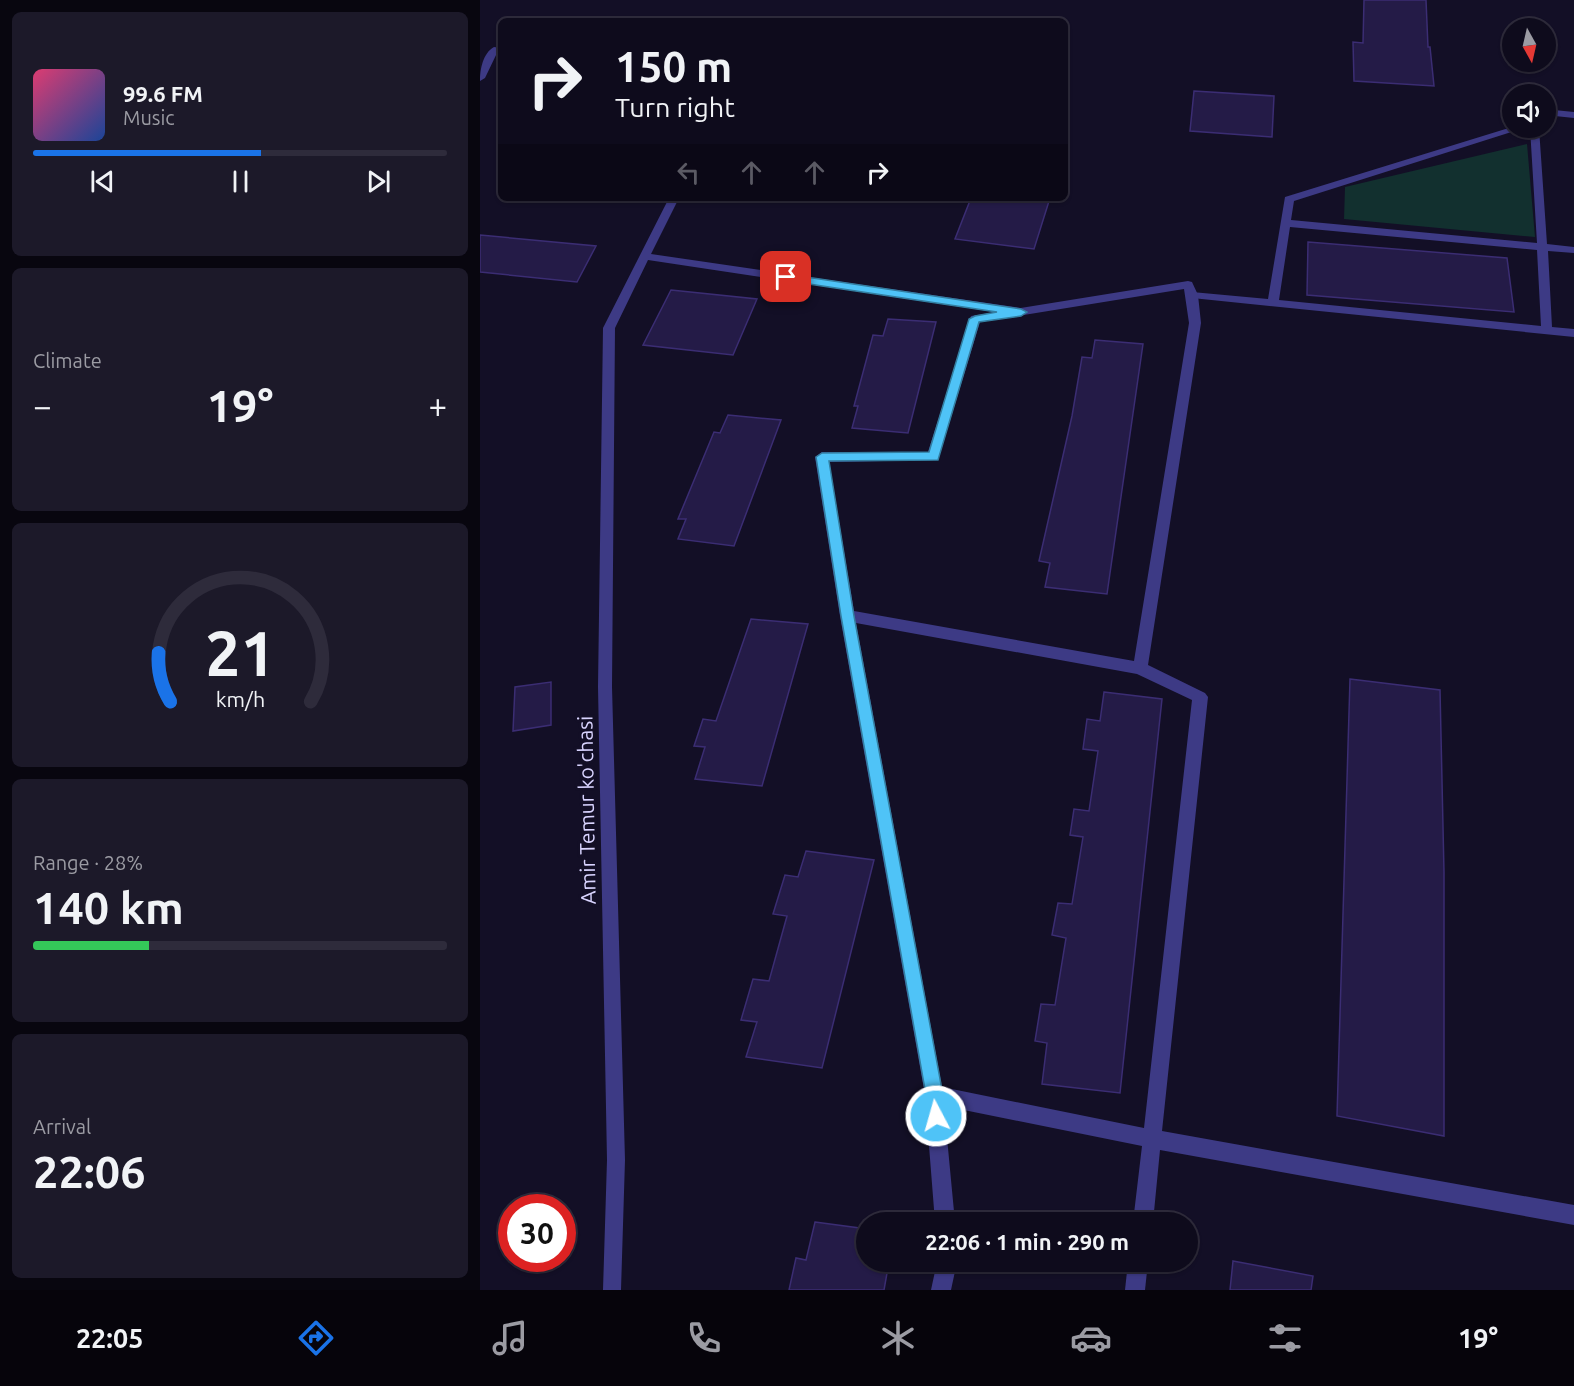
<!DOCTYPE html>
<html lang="en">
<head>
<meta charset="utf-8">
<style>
	:root { --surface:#0e0b1c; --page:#1c1929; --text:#f1f3f6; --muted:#9b9ba3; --line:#2e2b3b; --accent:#1a73e8 }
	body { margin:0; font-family:Ubuntu,sans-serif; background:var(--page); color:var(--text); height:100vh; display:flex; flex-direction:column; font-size:22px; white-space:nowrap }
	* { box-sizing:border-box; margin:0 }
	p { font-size:20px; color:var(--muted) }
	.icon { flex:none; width:33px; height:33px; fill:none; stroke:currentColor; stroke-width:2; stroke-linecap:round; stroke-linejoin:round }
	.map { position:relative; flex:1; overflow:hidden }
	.drawer { display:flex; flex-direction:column; gap:12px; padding:12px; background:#08060f; width:480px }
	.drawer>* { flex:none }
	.banner { position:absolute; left:18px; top:18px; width:570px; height:183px; border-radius:9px; box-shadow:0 2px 4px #0004,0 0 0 2px var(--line); background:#0e0b1c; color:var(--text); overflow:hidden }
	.needle { width:39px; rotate:172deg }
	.tools { position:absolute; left:1022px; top:18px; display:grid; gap:12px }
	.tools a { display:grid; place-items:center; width:54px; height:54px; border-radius:50%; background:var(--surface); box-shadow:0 2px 4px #0004,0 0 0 2px var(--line); font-size:30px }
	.speed { position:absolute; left:18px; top:1194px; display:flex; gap:12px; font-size:30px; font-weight:700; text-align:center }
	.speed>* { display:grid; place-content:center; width:78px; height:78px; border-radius:50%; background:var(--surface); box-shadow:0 2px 4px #0004,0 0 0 2px var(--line); line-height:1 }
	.speed .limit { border:9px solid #d22; background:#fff; color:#111 }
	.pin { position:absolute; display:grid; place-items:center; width:51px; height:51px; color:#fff; margin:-26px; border-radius:12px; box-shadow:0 3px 9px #0006 }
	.me { position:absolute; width:66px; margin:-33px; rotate:354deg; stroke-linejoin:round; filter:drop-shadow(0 0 4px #0008) }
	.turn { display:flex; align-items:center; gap:21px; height:126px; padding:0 18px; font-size:27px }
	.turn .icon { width:78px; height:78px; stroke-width:2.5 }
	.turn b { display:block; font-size:42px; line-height:51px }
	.lanes { display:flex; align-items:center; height:57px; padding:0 18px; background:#0003; justify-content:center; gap:30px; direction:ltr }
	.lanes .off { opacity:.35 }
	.big { font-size:45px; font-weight:700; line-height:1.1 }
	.drawer .card { flex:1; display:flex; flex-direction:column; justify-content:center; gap:9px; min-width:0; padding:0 21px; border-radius:9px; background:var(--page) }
	.drawer .dial { align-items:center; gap:0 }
	.dial svg { height:156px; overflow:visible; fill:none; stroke:var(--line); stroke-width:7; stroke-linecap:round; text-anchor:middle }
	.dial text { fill:var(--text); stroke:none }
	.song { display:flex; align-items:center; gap:18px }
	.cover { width:72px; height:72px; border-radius:9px; background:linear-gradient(135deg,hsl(340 70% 55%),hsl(220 70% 35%)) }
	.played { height:6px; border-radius:3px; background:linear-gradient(90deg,var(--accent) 55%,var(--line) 55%) }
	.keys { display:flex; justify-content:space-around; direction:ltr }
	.heat { display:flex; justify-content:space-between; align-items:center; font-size:33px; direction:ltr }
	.charge { height:9px; border-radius:4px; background:linear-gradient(90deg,#34c759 28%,var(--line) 0) }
	.trip { position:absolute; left:376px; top:1212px; width:342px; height:60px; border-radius:30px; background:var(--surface); box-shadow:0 2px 4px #0004,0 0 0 2px var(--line); font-weight:700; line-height:60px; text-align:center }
	.dock { display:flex; height:96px; justify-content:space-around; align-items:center; background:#06040b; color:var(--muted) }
	.dock .icon { width:42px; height:42px }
	.dock .selected { color:var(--accent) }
	.dock b { font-size:27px; color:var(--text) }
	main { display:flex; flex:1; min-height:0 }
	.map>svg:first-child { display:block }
	.green { fill:#12302f }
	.building { fill:#241b47; stroke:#3b2d73; stroke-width:1.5 }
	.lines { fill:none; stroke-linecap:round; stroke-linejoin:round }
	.lane { fill:#3d3a85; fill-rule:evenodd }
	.street { fill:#3d3a85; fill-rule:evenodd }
	.route { fill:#4fc3f7; stroke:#337fa1; stroke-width:1.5 }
	.labels { text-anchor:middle; stroke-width:6; stroke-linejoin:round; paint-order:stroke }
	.street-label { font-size:21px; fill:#d9d4ff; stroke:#130f26 }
</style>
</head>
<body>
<main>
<section class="drawer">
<div class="card">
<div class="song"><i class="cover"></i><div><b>99.6 FM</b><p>Music</p></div></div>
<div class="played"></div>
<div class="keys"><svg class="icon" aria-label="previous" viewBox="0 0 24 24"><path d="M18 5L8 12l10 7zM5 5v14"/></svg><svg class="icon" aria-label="pause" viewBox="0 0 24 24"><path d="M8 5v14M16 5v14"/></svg><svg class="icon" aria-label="next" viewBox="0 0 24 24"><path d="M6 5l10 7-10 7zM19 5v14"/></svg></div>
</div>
<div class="card"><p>Climate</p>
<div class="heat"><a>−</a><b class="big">19°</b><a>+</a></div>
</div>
<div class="card dial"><svg viewBox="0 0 100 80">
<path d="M14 69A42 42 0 1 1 86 69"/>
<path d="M14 69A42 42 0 0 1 8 44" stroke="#1a73e8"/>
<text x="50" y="56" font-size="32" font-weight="700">21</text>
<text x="50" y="72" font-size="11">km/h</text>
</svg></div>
<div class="card"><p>Range · 28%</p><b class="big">140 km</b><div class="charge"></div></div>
<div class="card"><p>Arrival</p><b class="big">22:06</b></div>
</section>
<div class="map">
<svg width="1094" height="1290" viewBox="0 0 1094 1290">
	<rect width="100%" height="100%" fill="#130f26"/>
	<polygon class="green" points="1047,144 1055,237 864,219 865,187"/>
	<g class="building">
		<polygon points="884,0 946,0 948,47 950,47 954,86 874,81 873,42 883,43"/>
		<polygon points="714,91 794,96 792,137 710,131"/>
		<polygon points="491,198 570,198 554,249 475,239"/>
		<polygon points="0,235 116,246 97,282 0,272"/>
		<polygon points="828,242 1027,258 1034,312 827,295"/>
		<polygon points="191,290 277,299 253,355 163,345"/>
		<polygon points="408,319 456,322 428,433 372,428 378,406 374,406 393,335 403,336"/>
		<polygon points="615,340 663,344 627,594 565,587 570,563 559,561 592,416 602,357 612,358"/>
		<polygon points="248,415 301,420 254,546 198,539 206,519 198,519 234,432 240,433"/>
		<polygon points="271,619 328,624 282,786 215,779 225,747 214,746 223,719 236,721"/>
		<polygon points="870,679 960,690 964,872 964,1136 857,1116"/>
		<polygon points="71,682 71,725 33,731 35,687"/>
		<polygon points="624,692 682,699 640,1093 562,1084 567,1043 555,1041 561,1004 575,1005 586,938 572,935 578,903 592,904 603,837 590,835 594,809 609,811 618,751 603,749 607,719 620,721"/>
		<polygon points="326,851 394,860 342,1068 266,1057 277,1022 261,1020 273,979 289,981 307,916 293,914 305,875 318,877"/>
		<polygon points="335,1222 387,1229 387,1262 409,1262 404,1290 309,1290 316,1258 326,1260"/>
		<polygon points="753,1261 833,1276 831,1290 750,1290"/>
	</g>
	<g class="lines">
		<g class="lane">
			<path d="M 14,47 L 21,48 L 21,54 L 17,53 L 5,78 L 0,81 C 0,69 3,53 14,47 Z"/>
			<polygon points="1074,110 1094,112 1094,118 1075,116 1065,120 1065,113"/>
			<path d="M 1032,127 L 1044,128 L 814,201 L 811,220 L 1057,243 L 1050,128 L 1059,128 L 1067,244 L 1094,247 L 1094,253 L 1068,251 L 1072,327 L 1094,329 L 1094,337 L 712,298 L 707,295 L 712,292 L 788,299 L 805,197 ZM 810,227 L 1057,250 L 1061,326 L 799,300 Z"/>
			<polygon points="189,198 199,198 171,254 541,308 547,312 541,316 168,260 135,328 132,687 145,1160 141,1290 123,1290 127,1160 118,687 123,328"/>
		</g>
		<g class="street">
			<path d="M 708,281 L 712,282 L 718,295 L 721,323 L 668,665 L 725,693 L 728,697 L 682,1131 L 1094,1205 L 1094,1225 L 680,1150 L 673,1222 L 653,1222 L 662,1146 L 464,1106 L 475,1222 L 455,1222 L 445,1095 L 360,616 L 335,457 L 342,452 L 448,452 L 491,316 ZM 704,289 L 709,323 L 654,661 L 374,611 L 349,462 L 458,460 L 500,322 ZM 376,623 L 657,674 L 712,700 L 664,1128 L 462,1087 Z"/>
			<polygon points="457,1262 477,1262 471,1290 451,1290"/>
			<polygon points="648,1262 668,1262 665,1290 645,1290"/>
		</g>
	</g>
	<polygon class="route" points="306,274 541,309 547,312 541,316 499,322 458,460 349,461 374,616 463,1095 465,1116 462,1122 456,1125 450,1122 446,1095 361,616 336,457 342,453 449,452 489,319 495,316 517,312 302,280 301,277"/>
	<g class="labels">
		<g class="street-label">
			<text transform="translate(107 810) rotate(-91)" y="7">Amir Temur ko'chasi</text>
		</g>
	</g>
</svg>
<div class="tools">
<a><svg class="needle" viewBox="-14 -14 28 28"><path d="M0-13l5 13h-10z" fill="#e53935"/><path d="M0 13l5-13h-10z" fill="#9b9ba3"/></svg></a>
<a><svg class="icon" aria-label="sound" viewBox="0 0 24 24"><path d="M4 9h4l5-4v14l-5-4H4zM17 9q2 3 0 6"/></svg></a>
</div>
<div class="speed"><div class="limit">30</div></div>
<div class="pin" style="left:306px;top:277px;background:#d93025"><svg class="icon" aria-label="arrive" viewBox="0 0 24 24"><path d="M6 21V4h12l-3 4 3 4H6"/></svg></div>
<svg class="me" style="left:456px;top:1116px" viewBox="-20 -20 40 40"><circle r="17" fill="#4fc3f7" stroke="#fff" stroke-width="3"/><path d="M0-11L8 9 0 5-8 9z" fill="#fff"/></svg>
<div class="trip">22:06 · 1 min · 290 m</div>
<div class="banner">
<div class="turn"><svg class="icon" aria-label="right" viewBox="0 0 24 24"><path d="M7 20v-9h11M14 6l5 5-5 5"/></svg><div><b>150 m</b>Turn right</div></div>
<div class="lanes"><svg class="icon off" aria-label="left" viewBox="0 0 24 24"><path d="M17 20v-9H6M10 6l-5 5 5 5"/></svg><svg class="icon off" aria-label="ahead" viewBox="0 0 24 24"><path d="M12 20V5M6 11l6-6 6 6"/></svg><svg class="icon off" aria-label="ahead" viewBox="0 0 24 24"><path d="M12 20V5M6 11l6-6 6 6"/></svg><svg class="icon" aria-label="right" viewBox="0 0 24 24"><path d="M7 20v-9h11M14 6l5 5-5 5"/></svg></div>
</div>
</div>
</main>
<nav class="dock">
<b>22:05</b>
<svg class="icon selected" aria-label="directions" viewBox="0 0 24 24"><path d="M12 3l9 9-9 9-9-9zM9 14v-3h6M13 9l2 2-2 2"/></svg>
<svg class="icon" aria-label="music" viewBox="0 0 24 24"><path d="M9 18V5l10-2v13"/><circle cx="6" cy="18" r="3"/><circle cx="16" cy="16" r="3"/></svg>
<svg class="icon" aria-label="phone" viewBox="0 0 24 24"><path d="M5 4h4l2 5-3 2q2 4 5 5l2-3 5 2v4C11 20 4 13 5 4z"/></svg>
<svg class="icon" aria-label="climate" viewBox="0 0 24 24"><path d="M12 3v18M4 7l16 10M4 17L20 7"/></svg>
<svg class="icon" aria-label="car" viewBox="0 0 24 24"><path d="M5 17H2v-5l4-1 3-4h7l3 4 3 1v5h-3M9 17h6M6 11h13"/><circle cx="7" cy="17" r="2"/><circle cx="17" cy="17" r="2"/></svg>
<svg class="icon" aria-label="filters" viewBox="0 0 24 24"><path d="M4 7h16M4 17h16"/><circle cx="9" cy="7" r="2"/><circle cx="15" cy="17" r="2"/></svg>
<b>19°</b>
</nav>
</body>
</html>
